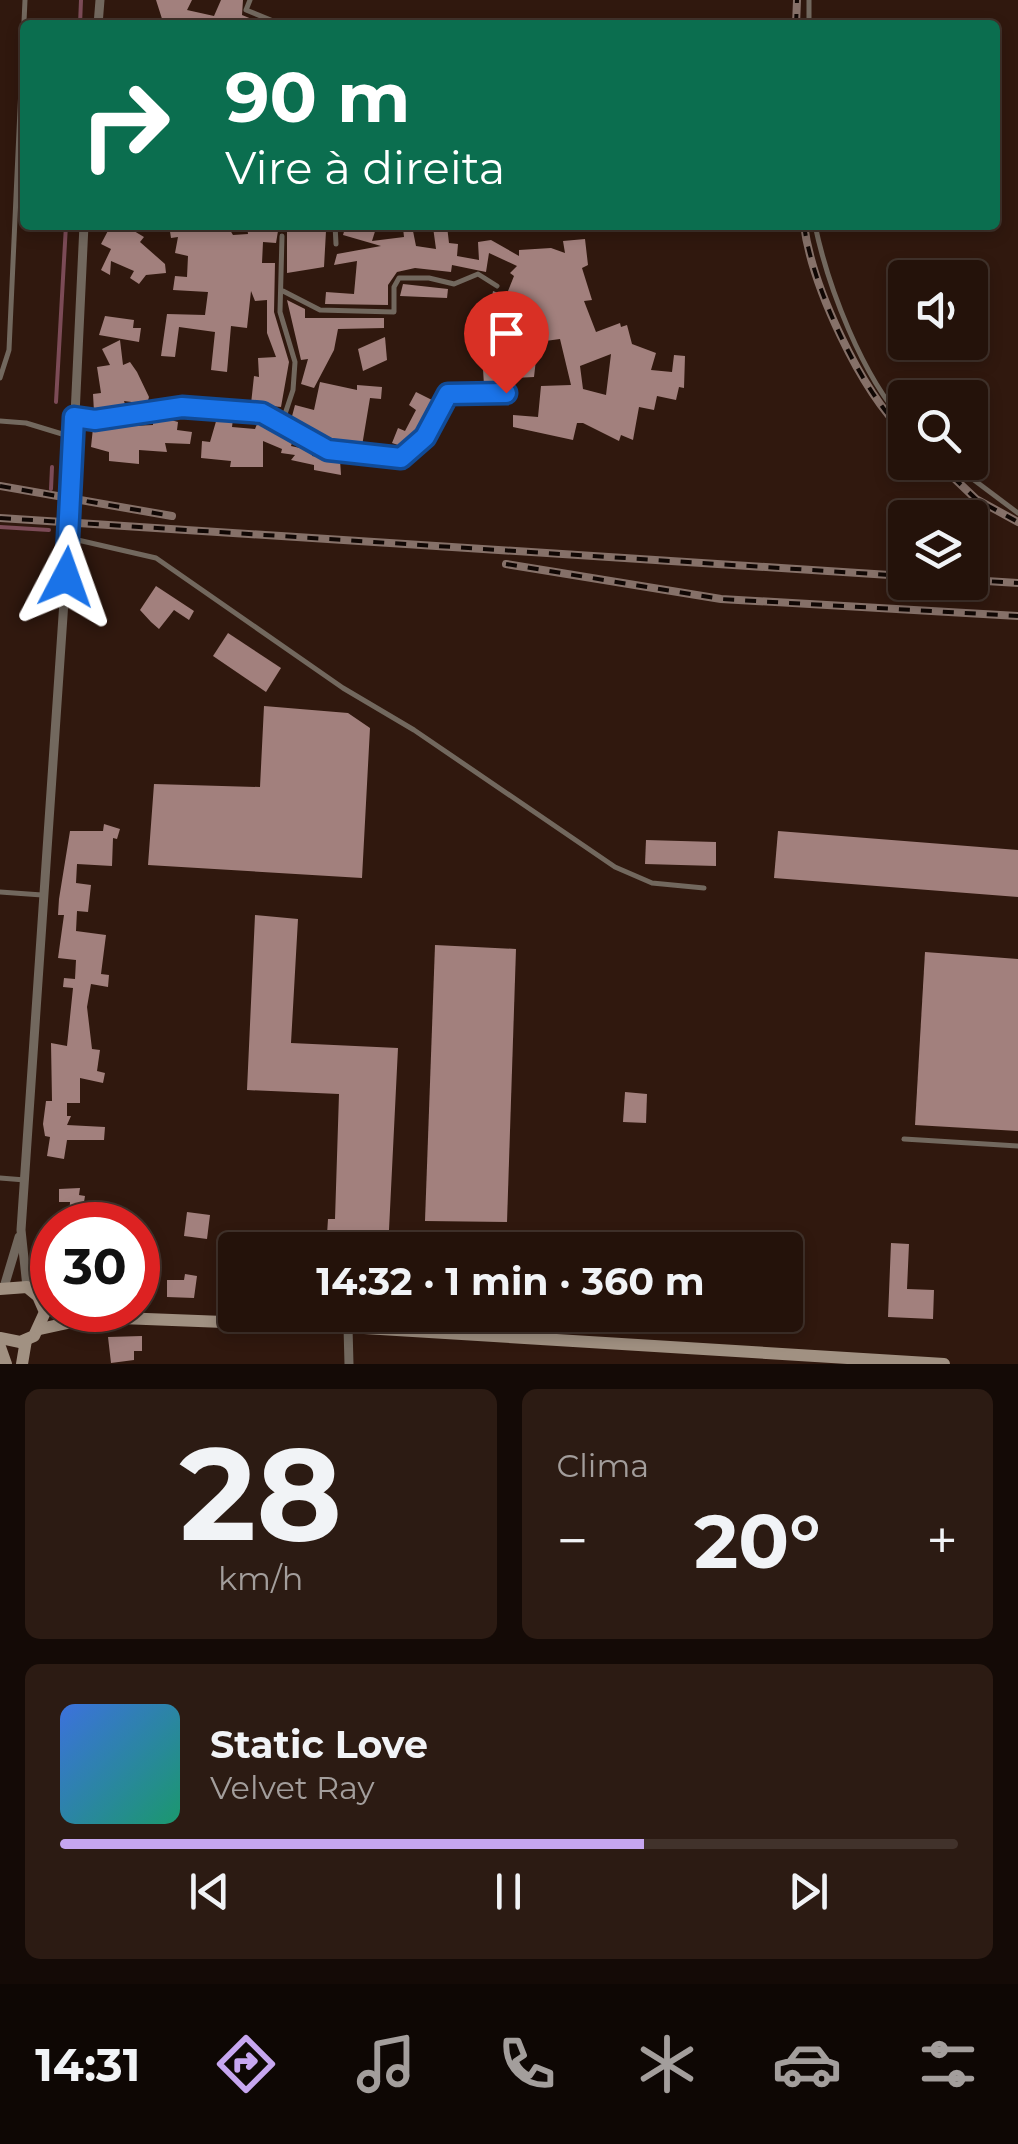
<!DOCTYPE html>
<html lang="pt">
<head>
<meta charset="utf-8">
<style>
	:root { --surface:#24120a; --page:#2c1b13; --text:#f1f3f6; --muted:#a39e9c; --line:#41322b; --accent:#c6a6f0 }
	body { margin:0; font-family:Montserrat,sans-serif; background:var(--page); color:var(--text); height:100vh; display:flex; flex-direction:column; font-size:38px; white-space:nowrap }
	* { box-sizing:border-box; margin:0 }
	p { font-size:32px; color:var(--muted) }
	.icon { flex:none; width:55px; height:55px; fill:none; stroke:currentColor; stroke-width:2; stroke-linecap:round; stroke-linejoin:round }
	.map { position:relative; height:1364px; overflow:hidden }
	.details { display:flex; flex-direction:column; gap:25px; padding:25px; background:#140a06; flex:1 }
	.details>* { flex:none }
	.hud { position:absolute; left:20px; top:20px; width:980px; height:210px; border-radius:10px; box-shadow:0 5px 15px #0003,0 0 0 2px var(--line); background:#0b6e4f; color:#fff; overflow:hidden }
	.fabs { position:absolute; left:888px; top:260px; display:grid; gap:20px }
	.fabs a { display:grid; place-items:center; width:100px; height:100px; border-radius:10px; background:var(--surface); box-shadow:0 5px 15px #0003,0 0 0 2px var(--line); font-size:50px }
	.speed { position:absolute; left:30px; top:1202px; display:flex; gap:20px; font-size:50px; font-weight:700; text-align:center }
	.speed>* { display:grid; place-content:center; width:130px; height:130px; border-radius:50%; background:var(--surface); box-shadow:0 5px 15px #0003,0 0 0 2px var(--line); line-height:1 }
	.speed .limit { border:15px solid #d22; background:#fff; color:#111 }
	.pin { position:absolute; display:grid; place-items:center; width:85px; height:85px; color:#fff; margin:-102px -42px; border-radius:50% 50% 50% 0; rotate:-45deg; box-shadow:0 0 10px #0007 }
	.pin .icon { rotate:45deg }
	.me { position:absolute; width:110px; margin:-55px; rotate:4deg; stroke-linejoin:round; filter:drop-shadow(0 0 8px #0008) }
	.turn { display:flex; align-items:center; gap:35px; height:210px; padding:0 40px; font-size:45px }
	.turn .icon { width:130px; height:130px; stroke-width:2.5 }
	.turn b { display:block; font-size:70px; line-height:85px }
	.big { font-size:75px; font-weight:700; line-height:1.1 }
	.details .tile { flex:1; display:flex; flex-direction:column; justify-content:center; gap:15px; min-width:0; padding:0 35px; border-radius:15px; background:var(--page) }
	.details .dial { align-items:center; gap:0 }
	.dial b { font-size:130px; line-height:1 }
	.song { display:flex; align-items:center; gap:30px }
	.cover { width:120px; height:120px; border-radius:15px; background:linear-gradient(135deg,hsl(220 70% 55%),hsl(160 70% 35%)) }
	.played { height:10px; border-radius:5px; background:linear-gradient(90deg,var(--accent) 65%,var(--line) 65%) }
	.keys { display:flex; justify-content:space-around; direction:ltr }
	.heat { display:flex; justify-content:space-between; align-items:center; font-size:55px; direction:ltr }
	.details .tiles { flex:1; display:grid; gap:25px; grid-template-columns:1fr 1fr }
	.tile:last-child { grid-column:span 2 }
	.trip { position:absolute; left:218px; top:1232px; width:585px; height:100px; border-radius:10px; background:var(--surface); box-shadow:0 5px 15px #0003,0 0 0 2px var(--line); font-weight:700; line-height:100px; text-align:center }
	.menu { display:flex; height:160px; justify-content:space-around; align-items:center; background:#0e0704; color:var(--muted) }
	.menu .icon { width:70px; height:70px }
	.menu .current { color:var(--accent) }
	.menu b { font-size:45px; color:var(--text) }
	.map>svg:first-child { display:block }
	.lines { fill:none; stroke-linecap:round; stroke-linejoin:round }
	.stream { stroke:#7c4b57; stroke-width:4 }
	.building { fill:#a2807d; fill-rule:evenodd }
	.service { stroke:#72685e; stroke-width:5 }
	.minor { stroke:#72685e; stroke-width:9 }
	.secondary { stroke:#a19182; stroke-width:12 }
	.rail-casing { stroke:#867169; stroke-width:8 }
	.rail { stroke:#100704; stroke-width:4; stroke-dasharray:11; stroke-linecap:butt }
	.route-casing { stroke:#114b97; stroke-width:25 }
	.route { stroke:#1a73e8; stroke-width:18 }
</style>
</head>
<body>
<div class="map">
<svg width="1018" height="1364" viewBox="0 0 1018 1364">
	<rect width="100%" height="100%" fill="#30180e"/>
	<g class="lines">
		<g class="stream">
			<polyline points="80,25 81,0"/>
			<polyline points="56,402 66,225"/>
			<polyline points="51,489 52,467"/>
			<polyline points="0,527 49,530"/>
		</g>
	</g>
	<g class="building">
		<polygon points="156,0 192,0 187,10 214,16 221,0 243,0 242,15 266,25 164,25"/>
		<polygon points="111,225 124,225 144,237 140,242 165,264 166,273 146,275 139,284 130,278 134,271 111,261 110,275 101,270 111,249 101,244"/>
		<polygon points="169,225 199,225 199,232 211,225 227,225 233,235 248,234 247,225 303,225 303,230 326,231 324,267 287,273 287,232 278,231 276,243 263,242 262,263 275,263 274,312 289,362 281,407 251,404 254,376 259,377 258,358 276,357 267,333 267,300 255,301 251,291 247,328 231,326 227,372 211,370 215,332 179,327 175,357 161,356 167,314 205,315 208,292 173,290 175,276 187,277 188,256 175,253 178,237 171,238"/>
		<path d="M 346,225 L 377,225 L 372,241 L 404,237 L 403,228 L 412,226 L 416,246 L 436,249 L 433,227 L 447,226 L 449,243 L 458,244 L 457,256 L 479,260 L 478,242 L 491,240 L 519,256 L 519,250 L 551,248 L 565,253 L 563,241 L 585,239 L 588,265 L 582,268 L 592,300 L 584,301 L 596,332 L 620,323 L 621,327 L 627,325 L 632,344 L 656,353 L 651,370 L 672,372 L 674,355 L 685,356 L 684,388 L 679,387 L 676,400 L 657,396 L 654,410 L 639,407 L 633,440 L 621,435 L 619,441 L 583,423 L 577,423 L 573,440 L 513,427 L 513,415 L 538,417 L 541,386 L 571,385 L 560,339 L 538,342 L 534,377 L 514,378 L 514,386 L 484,385 L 482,353 L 487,354 L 489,343 L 503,346 L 505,324 L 488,322 L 493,291 L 506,296 L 514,276 L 510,273 L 517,266 L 489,253 L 486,272 L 452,265 L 451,272 L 415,268 L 397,272 L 388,285 L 388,305 L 325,304 L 326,292 L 354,294 L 357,261 L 334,265 L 337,254 L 381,246 L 343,235 ZM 611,354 L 606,395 L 583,389 L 580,366 Z"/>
		<polygon points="403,284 448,289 447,298 400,296"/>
		<polygon points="287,300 305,309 305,318 384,318 384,328 338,329 334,350 314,388 301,384 308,359 301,360"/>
		<polygon points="105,316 134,320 133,328 141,328 139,342 99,335"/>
		<polygon points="385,337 387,360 363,371 358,349"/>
		<polygon points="120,340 123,365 130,362 137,372 149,397 147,404 124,401 126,407 94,412 93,394 101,393 97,367 110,365 102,349"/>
		<polygon points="320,382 357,390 357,385 382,387 381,399 370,398 362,446 320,436 291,420 295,405 314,410"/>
		<polygon points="416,392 432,400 426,410 429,412 416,434 396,449 398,445 392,443 398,428 405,431 416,410 409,405"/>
		<polygon points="164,418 178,422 177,430 192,432 190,444 165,443 167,452 139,450 139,464 109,461 109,452 91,447 93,428 153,425 153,420"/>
		<polygon points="217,418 233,419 232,427 255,429 257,424 293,440 291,446 313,451 312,456 340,460 341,475 314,470 314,465 291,460 295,455 281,453 282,449 263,441 263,467 230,467 231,461 201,458 202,441 210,442"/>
		<polygon points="156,586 194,611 189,620 174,610 159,629 151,622 140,610"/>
		<polygon points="228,633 281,668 266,692 213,656"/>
		<polygon points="264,706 348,713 370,728 362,878 148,865 154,784 260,787"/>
		<polygon points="104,824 120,829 117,839 113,838 112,866 77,864 76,883 91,885 88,912 77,911 76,931 106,935 101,974 109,975 108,987 91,984 87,1007 92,1049 100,1050 97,1071 105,1073 103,1083 80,1078 80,1103 67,1103 67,1116 71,1116 67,1125 105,1127 104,1140 67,1140 64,1159 47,1156 50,1137 45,1136 43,1124 46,1101 52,1101 51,1043 67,1046 73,988 63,987 64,978 75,979 76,960 58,958 64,915 58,915 59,899 70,831 103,831"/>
		<polygon points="778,831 1018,850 1018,897 774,878"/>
		<polygon points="646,840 716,842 716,866 645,864"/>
		<polygon points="255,915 298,919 291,1043 398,1048 388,1250 326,1250 328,1219 335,1219 339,1094 247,1090"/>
		<polygon points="435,945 516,949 507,1222 425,1221"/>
		<polygon points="925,952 1018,959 1018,1131 915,1125"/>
		<polygon points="625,1092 647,1094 646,1123 623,1122"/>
		<polygon points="80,1188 79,1195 85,1196 81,1220 69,1219 70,1202 59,1202 59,1189"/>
		<polygon points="187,1212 210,1215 207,1239 184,1236"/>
		<polygon points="891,1243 909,1244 907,1289 934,1290 933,1319 888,1317"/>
		<polygon points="185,1274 197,1276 194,1298 167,1297 167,1280 184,1280"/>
		<polygon points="142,1336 142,1351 134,1351 134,1360 111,1363 108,1337"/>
	</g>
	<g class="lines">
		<g class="service">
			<polyline points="250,0 246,10 283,25"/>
			<polyline points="809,25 809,0"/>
			<polyline points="335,225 336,244"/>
			<path d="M 815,225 C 828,287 862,376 905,423"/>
			<polyline points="283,291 320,310 394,312 394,287 399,278 429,278 454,284 478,274 497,286"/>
			<polyline points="0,378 9,350 25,0"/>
			<polyline points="0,421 26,423 72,437"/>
			<polyline points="282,423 293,390 295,362 280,312 282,236"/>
			<polyline points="950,462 1018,513"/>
			<polyline points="69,538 156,558 343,688 414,730 615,867 652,883 704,888"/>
			<polyline points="0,892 42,895"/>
			<polyline points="904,1139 1018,1146"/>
			<polyline points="0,1178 25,1180"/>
			<polyline points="525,1250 525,1245"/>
			<polyline points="522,1337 522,1315"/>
		</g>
		<g class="minor">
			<polyline points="98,25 100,0"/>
			<polyline points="74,417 95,420 182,407 262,413 327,450 401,458 425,437 448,394 506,393"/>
			<polyline points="4,1287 19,1237"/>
			<polyline points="27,1287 21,1230 71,499 84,225"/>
			<polyline points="348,1327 349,1364"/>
		</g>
		<g class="secondary">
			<polyline points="0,1289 27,1287 38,1296 45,1312 34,1336 20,1342 0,1338"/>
			<polyline points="40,1329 95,1317 348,1327 944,1364"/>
			<polyline points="0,1347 6,1364"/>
			<polyline points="22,1364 26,1340"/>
		</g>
		<defs>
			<g id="rail">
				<polyline points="796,25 797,0"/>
				<path d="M 804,225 C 812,286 860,390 905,433"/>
				<polyline points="937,462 976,499 1018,522"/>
				<polyline points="0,486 172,516"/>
				<polyline points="0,518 905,576"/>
				<polyline points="506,564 721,599 1018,616"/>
				<polyline points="970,580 1018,583"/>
			</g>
		</defs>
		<use href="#rail" class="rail-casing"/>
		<use href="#rail" class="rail"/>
	</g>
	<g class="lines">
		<defs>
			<polyline id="route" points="66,577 74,417 95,420 182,407 262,413 328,450 401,458 425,437 448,394 506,393"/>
		</defs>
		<use href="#route" class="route-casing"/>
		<use href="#route" class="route"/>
	</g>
</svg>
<div class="fabs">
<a><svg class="icon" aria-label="sound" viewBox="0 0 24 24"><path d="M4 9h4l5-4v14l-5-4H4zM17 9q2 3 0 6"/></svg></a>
<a><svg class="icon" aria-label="search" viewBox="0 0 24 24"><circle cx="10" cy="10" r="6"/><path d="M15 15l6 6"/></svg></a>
<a><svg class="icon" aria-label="layers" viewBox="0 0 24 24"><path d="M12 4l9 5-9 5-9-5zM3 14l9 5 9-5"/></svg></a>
</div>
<div class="speed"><div class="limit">30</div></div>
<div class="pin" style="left:506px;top:393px;background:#d93025"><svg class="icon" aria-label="arrive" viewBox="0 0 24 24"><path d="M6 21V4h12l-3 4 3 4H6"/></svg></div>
<svg class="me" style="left:66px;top:577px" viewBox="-20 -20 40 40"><path d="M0-17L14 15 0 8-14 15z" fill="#1a73e8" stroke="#fff" stroke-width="4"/></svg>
<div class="trip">14:32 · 1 min · 360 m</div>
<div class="hud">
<div class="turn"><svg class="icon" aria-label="right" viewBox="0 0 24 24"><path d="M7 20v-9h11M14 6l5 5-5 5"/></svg><div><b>90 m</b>Vire à direita</div></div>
</div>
</div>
<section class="details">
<div class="tiles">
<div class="tile dial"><b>28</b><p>km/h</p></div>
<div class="tile"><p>Clima</p>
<div class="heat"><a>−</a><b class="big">20°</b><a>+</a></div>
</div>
<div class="tile">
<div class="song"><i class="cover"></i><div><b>Static Love</b><p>Velvet Ray</p></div></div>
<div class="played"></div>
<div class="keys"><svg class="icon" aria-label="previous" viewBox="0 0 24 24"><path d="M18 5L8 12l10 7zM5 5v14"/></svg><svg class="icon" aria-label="pause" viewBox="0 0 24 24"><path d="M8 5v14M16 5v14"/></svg><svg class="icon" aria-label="next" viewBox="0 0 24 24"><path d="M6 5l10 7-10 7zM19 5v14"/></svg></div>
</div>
</div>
</section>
<nav class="menu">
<b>14:31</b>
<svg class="icon current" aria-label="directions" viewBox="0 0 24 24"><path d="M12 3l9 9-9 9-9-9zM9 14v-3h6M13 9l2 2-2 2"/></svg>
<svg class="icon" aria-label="music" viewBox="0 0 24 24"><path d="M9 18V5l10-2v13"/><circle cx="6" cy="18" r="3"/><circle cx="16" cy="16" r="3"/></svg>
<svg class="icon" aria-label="phone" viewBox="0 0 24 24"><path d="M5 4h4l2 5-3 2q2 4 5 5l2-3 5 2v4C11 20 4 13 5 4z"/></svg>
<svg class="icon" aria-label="climate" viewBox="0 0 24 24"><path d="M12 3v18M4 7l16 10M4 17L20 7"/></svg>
<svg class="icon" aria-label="car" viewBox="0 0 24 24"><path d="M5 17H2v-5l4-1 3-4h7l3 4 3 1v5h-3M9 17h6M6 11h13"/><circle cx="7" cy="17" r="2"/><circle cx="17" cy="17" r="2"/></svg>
<svg class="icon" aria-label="filters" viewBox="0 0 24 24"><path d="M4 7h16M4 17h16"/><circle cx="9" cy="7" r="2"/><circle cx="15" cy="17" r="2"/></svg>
</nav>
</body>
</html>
